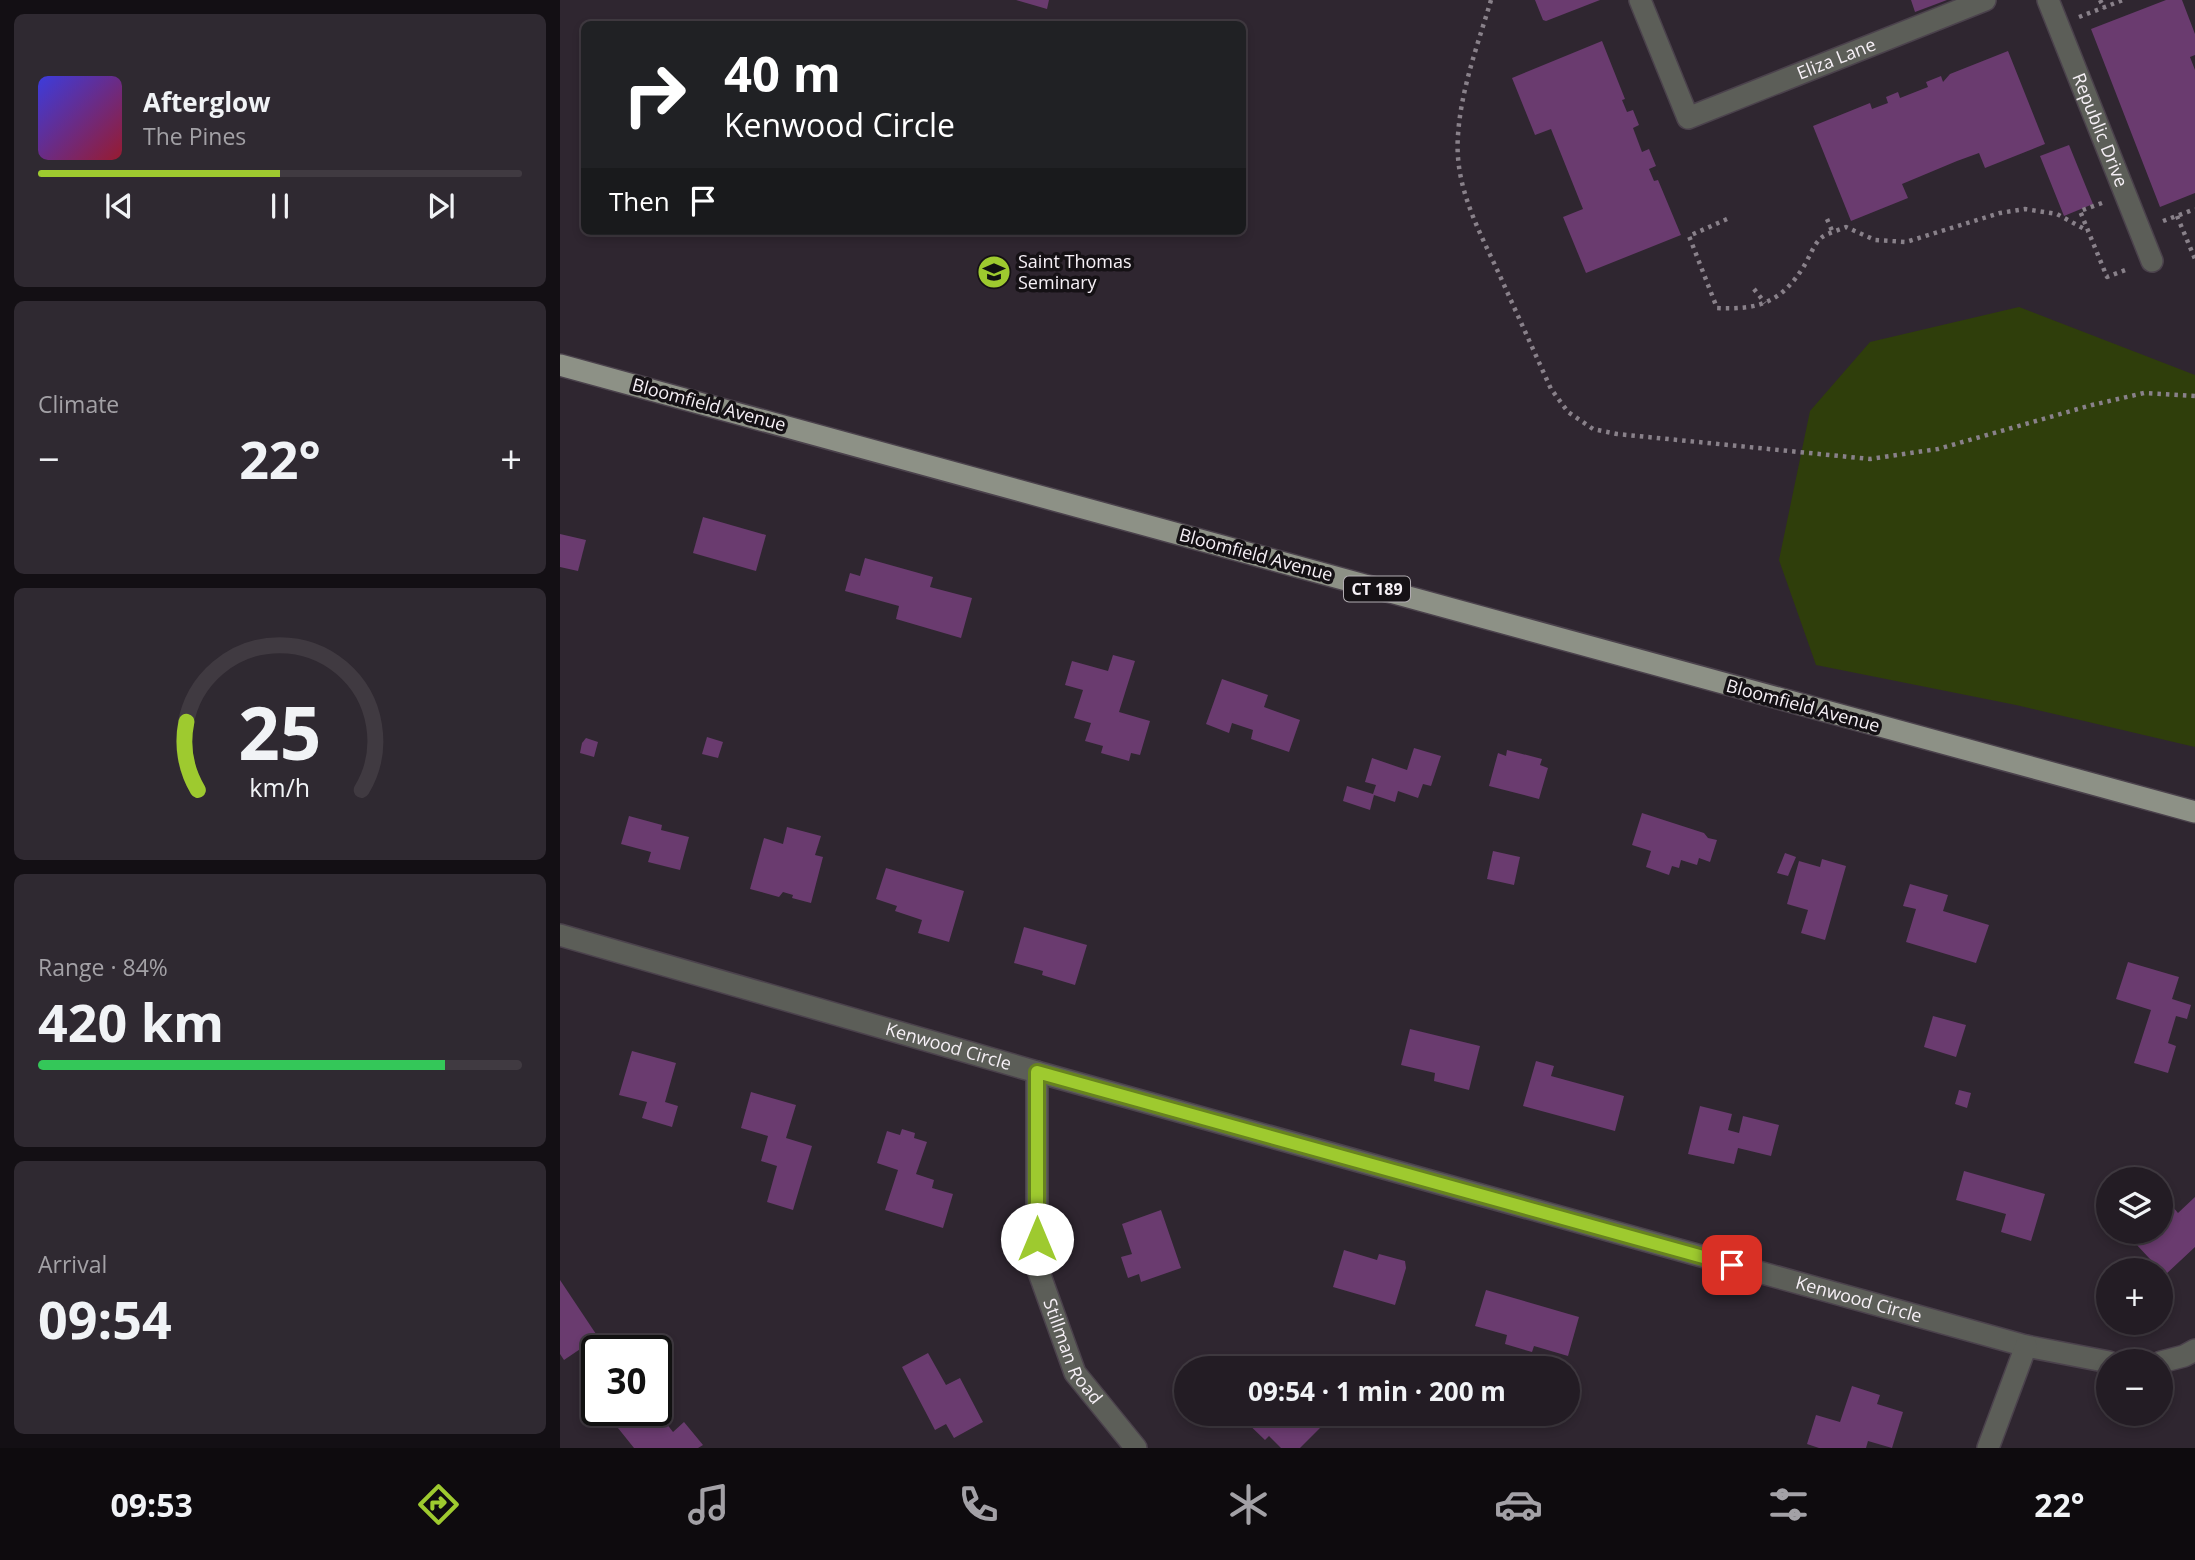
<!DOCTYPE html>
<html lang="en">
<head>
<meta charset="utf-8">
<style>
	:root { --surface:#231c24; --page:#2f2931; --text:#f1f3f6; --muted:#a3a1a6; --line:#403a41; --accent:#9eca2f }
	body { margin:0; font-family:"Open Sans",sans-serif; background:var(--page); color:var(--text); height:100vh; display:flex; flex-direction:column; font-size:26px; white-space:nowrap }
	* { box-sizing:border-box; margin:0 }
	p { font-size:23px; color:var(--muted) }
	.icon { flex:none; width:38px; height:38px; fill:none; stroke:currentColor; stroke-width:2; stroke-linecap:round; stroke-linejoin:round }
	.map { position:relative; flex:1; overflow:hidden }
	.panel { display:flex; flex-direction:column; gap:14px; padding:14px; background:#130f14; width:560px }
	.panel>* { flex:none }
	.hud { position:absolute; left:21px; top:21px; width:665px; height:214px; border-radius:10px; box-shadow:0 4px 10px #0003,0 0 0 2px var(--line); background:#202124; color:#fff; overflow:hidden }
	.fabs { position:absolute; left:1536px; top:1167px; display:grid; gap:14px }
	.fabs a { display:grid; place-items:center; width:77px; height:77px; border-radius:50%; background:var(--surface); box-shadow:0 4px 10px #0003,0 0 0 2px var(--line); font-size:35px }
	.speed { position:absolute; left:21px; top:1335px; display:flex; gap:14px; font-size:35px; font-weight:700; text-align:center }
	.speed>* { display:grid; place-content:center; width:91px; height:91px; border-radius:50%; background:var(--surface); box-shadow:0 4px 10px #0003,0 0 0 2px var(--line); line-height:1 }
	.speed .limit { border:4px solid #111; border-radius:10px; background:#fff; color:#111 }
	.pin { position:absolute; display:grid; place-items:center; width:60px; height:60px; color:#fff; margin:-30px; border-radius:14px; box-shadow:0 4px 10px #0006 }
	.me { position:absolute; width:77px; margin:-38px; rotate:0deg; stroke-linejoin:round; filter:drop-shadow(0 0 5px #0008) }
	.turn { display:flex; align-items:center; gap:24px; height:147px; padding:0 28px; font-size:32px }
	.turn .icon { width:91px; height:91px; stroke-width:2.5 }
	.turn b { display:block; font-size:49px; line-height:60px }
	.then { display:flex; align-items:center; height:66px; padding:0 28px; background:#0003; gap:14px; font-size:26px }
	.big { font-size:52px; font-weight:700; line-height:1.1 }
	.panel .tile { flex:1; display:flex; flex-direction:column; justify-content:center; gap:10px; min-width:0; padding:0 24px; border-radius:10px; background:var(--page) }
	.panel .dial { align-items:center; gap:0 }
	.dial svg { height:182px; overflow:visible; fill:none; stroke:var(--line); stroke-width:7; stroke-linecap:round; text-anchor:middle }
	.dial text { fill:var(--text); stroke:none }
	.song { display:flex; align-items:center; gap:21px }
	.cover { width:84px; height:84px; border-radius:10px; background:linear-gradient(135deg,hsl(240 70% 55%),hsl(350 70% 35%)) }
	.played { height:7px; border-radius:4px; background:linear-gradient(90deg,var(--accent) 50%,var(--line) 50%) }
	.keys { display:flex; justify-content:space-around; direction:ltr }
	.heat { display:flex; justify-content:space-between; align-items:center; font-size:38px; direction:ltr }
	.charge { height:10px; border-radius:5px; background:linear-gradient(90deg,#34c759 84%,var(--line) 0) }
	.trip { position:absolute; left:614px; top:1356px; width:406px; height:70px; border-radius:35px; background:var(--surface); box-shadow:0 4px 10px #0003,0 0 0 2px var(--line); font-weight:700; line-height:70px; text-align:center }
	.tabs { display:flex; height:112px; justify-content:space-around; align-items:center; background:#0e0b0e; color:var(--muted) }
	.tabs .icon { width:49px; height:49px }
	.tabs .selected { color:var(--accent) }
	.tabs b { font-size:32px; color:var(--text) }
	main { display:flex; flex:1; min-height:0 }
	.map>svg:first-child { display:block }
	.green { fill:#2f3e0b }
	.building { fill:#6a3b6f }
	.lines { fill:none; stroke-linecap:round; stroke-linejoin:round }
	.minor-casing { stroke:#4b424c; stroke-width:24 }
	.major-casing { stroke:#4b424c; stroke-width:24 }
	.path { stroke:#89818a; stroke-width:4.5; stroke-dasharray:3.5 5; stroke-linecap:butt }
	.minor { stroke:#5c5e58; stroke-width:21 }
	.major { stroke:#8d9186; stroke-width:21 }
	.route-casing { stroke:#67831f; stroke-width:18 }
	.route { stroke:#9eca2f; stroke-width:12 }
	.labels { text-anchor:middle; stroke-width:7; stroke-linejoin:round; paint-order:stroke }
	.shield { fill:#151115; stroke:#b2adb2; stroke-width:2 }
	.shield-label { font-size:16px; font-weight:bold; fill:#f6f0f6 }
	.street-label { font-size:18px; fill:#f6f0f6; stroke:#151115 }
	.poi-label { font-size:18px; fill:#f6f0f6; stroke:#151115; text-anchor:start }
</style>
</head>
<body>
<main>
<section class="panel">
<div class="tile">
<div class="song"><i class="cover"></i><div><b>Afterglow</b><p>The Pines</p></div></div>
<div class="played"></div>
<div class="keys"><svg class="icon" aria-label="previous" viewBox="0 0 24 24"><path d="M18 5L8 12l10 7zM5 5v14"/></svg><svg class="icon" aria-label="pause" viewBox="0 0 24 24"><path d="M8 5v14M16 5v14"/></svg><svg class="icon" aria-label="next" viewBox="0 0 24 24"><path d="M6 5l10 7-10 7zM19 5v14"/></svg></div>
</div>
<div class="tile"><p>Climate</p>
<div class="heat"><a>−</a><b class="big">22°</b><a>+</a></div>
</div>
<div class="tile dial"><svg viewBox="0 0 100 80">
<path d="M14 69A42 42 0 1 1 86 69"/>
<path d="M14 69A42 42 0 0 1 9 39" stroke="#9eca2f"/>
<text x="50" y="56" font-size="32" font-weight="700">25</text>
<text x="50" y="72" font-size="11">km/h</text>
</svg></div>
<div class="tile"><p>Range · 84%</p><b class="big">420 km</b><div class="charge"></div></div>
<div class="tile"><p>Arrival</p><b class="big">09:54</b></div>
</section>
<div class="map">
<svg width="1635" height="1448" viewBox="0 0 1635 1448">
	<rect width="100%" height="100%" fill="#2f2630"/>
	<polygon class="green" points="1459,307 1635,375 1635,747 1456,705 1256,665 1219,560 1250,411 1310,342"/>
	<g class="building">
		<polygon points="456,0 489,0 487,9"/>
		<polygon points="975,0 1040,0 986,21 983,20"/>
		<polygon points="1351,0 1387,0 1355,12"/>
		<polygon points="1606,0 1622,0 1635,34 1635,55 1630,57 1635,70 1635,193 1600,207 1531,29"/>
		<polygon points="1042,41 1065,99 1062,100 1067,112 1073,110 1079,125 1073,128 1082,152 1089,149 1096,166 1089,169 1094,181 1098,180 1121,235 1026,273 1003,217 1023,209 991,129 975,135 952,78"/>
		<polygon points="1448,51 1485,144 1425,168 1419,153 1397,161 1342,184 1348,198 1291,221 1253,126 1310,103 1312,109 1328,103 1326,97 1338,92 1340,98 1368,87 1366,82 1381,76 1383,82 1390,74"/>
		<polygon points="1509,145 1533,204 1504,216 1480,156"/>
		<polygon points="143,517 206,535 196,571 133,553"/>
		<polygon points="0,534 26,540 18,571 0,567"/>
		<polygon points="305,558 373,577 370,587 412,598 401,638 336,619 339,606 285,591 290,573 300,576"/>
		<polygon points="553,655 575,661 559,712 590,721 580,755 571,753 569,761 541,753 543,746 525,741 531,723 514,718 523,690 505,685 512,661 548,671"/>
		<polygon points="662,679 708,695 704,707 740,720 729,752 691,739 693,730 672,723 669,733 646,724"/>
		<polygon points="147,737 163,742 158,758 142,754"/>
		<polygon points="26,738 38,742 34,757 20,753 22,743"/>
		<polygon points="854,748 881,756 871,786 863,784 858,798 838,791 835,802 814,795 810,810 783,801 787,786 813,794 816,785 805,782 812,758 847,770"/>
		<polygon points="947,750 982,759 980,765 988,768 979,799 929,786 938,753 946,756"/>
		<polygon points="1082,813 1144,833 1148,838 1157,840 1150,862 1139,858 1137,865 1121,860 1119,868 1112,866 1109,875 1086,867 1091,851 1072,845"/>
		<polygon points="69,816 102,825 101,830 129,837 120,870 88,862 91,852 61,844"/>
		<polygon points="227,827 261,836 255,855 263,857 251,903 232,898 233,895 223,892 219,897 190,889 204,838 223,844"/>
		<polygon points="933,851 960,857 954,885 927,879"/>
		<polygon points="1225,853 1236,857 1228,876 1217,873"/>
		<polygon points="1262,859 1286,866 1265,940 1241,933 1248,910 1227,904 1239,861 1260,867"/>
		<polygon points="326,868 404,891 389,942 358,933 362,920 335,911 337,906 316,899"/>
		<polygon points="1350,884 1388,895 1383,911 1429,925 1416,963 1346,942 1356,909 1343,906"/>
		<polygon points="464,927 527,945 515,985 482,975 483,971 454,963"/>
		<polygon points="1568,962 1619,977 1612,999 1631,1005 1627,1019 1616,1016 1608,1043 1616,1046 1608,1073 1574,1063 1591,1010 1556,999"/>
		<polygon points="1373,1016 1406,1025 1396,1057 1364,1047"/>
		<polygon points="850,1029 920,1046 909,1090 874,1081 875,1073 841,1065"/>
		<polygon points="72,1051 116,1063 105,1102 118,1106 112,1127 82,1118 87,1102 59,1095"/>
		<polygon points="976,1061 994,1066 991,1076 1064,1096 1055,1131 963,1106"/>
		<polygon points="1399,1090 1411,1093 1407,1108 1395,1104"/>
		<polygon points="191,1092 236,1105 226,1138 252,1146 233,1210 207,1202 217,1166 201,1161 208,1136 181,1128"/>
		<polygon points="1140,1106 1172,1114 1168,1130 1179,1133 1183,1116 1219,1125 1211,1156 1178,1148 1174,1164 1128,1154"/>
		<polygon points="342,1129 355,1133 354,1138 367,1142 356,1174 374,1180 372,1188 393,1194 383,1228 325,1210 338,1170 317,1163 327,1131 340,1135"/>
		<polygon points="1404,1171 1485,1194 1471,1241 1441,1232 1446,1214 1396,1200"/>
		<polygon points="1635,1197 1635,1247 1605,1275 1575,1243 1587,1232 1601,1232 1601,1218 1613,1207 1618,1213"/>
		<polygon points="601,1210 621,1268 581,1282 579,1274 568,1278 561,1257 572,1254 562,1224"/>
		<polygon points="784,1250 817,1260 819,1254 845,1261 846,1268 835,1305 773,1287"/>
		<polygon points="0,1280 38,1337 4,1360 0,1354"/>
		<polygon points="926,1290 1019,1317 1008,1356 974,1346 972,1352 945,1344 947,1335 915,1326"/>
		<polygon points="368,1353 386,1385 400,1378 423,1422 394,1438 386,1424 375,1430 342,1367"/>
		<polygon points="1292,1386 1320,1395 1317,1404 1343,1412 1332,1448 1308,1441 1306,1448 1259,1448 1247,1444 1256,1415 1280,1422"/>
		<polygon points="59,1410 96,1410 113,1432 124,1422 143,1445 138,1448 74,1448 50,1418"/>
		<polygon points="685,1414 746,1414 760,1428 740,1448 721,1448 709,1436 705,1440 681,1417"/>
	</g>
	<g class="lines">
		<defs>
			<g id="minor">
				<path id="s1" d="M 1080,0 L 1128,118 L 1425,0"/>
				<path id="s2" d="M 1488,0 L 1592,261"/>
				<path id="s3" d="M 0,935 L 477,1072 L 1466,1346 L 1549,1362"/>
				<path id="s4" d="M 477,1072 L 477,1267 L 515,1373 L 576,1448"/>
				<polyline points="1601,1362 1624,1356 1635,1350"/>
				<polyline points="1428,1448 1466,1346"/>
			</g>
			<polyline id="major" points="0,365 1635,812"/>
		</defs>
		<use href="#minor" class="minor-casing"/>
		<use href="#major" class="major-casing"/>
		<g class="path">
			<path d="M 931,0 C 918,44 901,89 898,135 C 894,187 919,230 940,276 C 957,314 974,351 991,389 L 1008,412 L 1033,429 L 1057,434 L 1310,459 L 1378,449 L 1532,405 L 1584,393 L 1635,396"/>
			<polyline points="1540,0 1544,8"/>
			<polyline points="1519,17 1563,0"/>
			<polyline points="1542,203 1520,211 1547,277 1568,269"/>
			<polyline points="1617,216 1635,259"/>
			<path d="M 1167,219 L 1129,236 L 1157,308 C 1198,310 1221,303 1244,266 C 1249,258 1254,244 1261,238 C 1267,233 1279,230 1286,227 L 1315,240 L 1346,242 L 1440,213 L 1465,209 L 1497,214 L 1528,231"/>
			<polyline points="1267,219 1273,233"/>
			<polyline points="1603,221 1635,209"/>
			<polyline points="1194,289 1205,303"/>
		</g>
		<use href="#minor" class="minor"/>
		<use href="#major" class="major"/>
	</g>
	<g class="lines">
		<defs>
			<polyline id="route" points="477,1239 477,1072 1172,1265"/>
		</defs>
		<use href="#route" class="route-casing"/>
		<use href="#route" class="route"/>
	</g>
	<defs>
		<symbol id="school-disc" viewBox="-11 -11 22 22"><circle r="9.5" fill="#9eca2f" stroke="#151115"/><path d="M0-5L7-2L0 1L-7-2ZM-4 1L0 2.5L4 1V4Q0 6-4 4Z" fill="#111"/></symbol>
	</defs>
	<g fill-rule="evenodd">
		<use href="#school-disc" x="415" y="253" width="38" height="38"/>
	</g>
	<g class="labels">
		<rect class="shield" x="784" y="576.5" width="66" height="25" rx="5"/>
		<g class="shield-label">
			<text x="817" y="595">CT 189</text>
		</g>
		<g class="street-label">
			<text dy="6" stroke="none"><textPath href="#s1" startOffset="287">Eliza Lane</textPath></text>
			<text dy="6" stroke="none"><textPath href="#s2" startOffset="140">Republic Drive</textPath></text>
			<text transform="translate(149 405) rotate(15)" y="6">Bloomfield Avenue</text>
			<text transform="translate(696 555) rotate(15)" y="6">Bloomfield Avenue</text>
			<text transform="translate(1243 706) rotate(15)" y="6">Bloomfield Avenue</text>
			<text dy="6" stroke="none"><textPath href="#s3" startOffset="404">Kenwood Circle</textPath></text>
			<text dy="6" stroke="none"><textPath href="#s3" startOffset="1349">Kenwood Circle</textPath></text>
			<text dy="6" stroke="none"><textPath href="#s4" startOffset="287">Stillman Road</textPath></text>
		</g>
		<g class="poi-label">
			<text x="458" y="268">Saint Thomas<tspan x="458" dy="21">Seminary</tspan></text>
		</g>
	</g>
</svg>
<div class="fabs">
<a><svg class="icon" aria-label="layers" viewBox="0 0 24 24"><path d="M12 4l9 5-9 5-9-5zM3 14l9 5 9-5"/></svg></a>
<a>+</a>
<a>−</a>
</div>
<div class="speed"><div class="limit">30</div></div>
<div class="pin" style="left:1172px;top:1265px;background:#d93025"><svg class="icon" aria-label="arrive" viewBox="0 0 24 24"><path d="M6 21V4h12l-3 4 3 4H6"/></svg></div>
<svg class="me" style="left:477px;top:1239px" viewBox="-20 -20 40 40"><circle r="19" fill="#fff"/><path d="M0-13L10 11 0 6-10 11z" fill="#9eca2f"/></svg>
<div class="trip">09:54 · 1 min · 200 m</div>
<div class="hud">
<div class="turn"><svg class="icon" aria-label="right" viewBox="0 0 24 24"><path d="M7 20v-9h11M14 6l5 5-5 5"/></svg><div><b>40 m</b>Kenwood Circle</div></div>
<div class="then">Then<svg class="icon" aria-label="arrive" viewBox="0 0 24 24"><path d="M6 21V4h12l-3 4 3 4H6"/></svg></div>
</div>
</div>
</main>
<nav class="tabs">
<b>09:53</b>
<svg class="icon selected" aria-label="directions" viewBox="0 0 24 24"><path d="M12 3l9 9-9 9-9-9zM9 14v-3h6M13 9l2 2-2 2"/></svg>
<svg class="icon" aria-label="music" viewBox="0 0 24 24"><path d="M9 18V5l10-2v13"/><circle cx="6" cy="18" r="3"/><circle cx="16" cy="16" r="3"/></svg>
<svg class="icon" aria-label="phone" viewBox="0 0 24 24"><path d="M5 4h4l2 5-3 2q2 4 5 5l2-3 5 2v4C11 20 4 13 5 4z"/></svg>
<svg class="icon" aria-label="climate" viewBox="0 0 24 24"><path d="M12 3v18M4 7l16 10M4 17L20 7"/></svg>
<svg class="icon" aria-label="car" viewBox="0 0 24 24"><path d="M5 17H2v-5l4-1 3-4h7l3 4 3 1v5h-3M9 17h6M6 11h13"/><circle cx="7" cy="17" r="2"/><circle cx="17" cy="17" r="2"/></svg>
<svg class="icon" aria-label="filters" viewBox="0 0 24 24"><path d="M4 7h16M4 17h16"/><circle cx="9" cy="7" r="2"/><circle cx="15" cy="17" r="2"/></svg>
<b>22°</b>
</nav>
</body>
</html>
